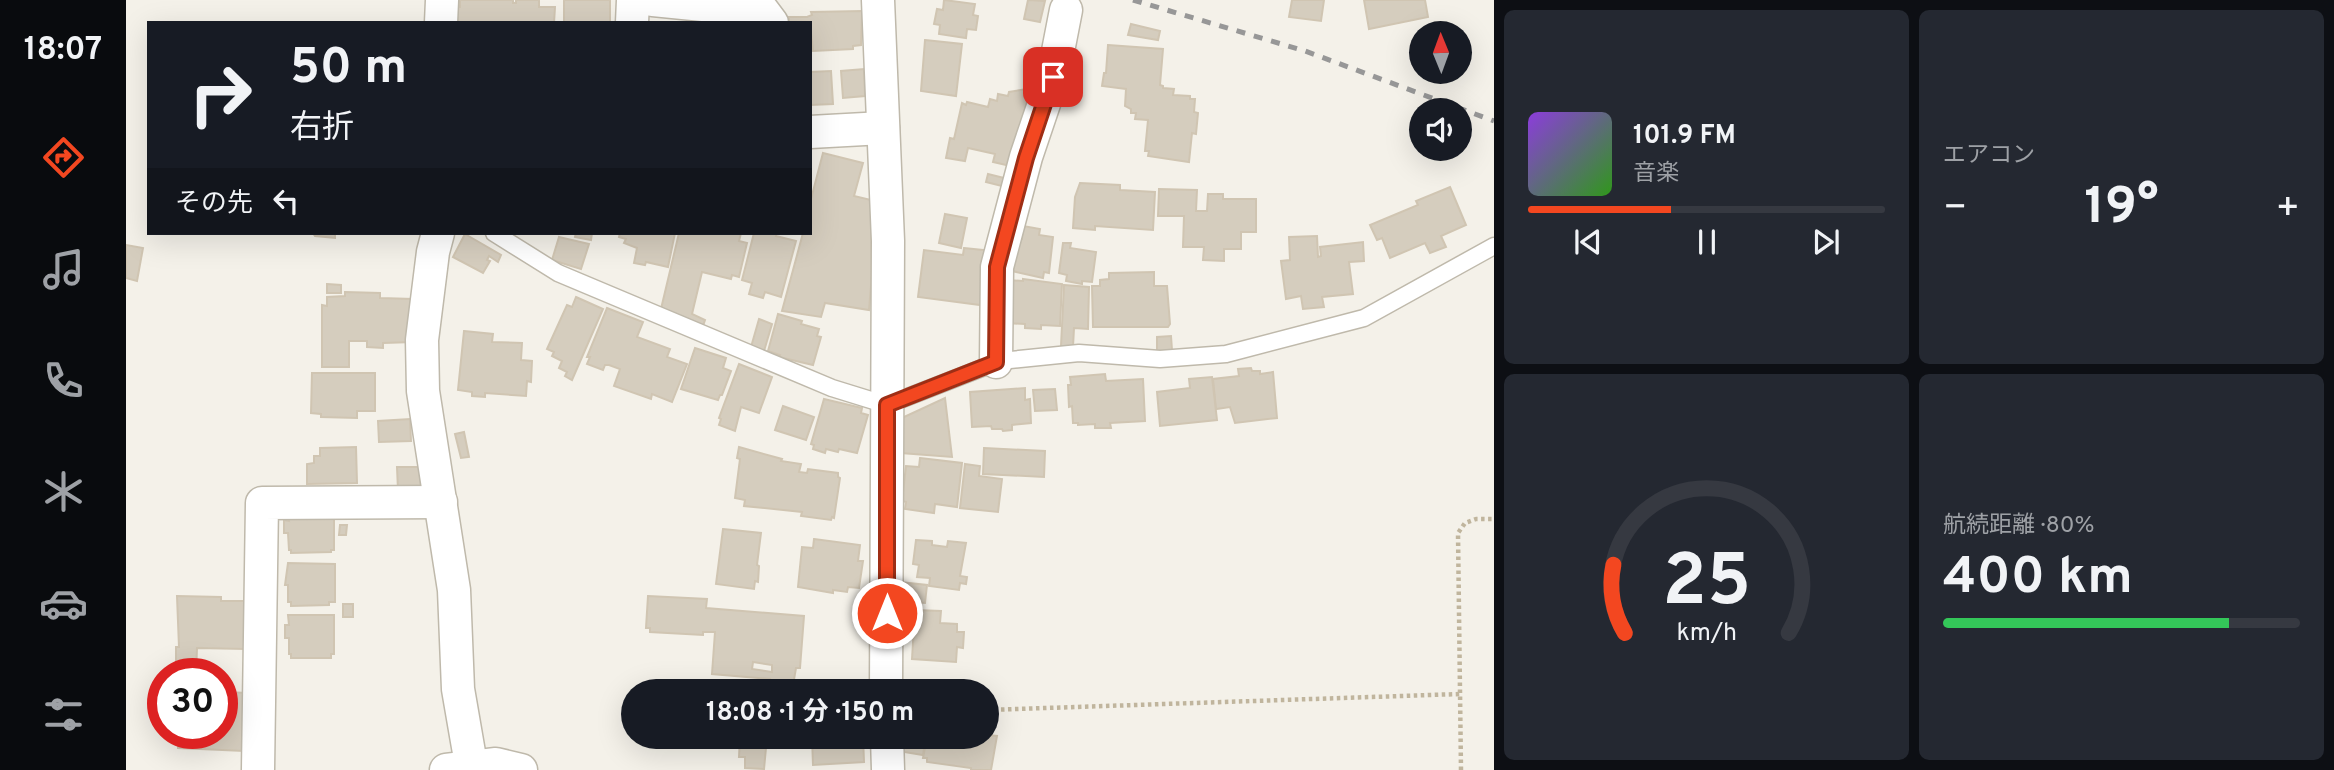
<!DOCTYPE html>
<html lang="ja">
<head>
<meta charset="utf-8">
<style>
	:root { --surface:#171b24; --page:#242831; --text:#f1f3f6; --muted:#9ea1a6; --line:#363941; --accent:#f34720 }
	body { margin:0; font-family:Overpass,"Noto Sans JP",sans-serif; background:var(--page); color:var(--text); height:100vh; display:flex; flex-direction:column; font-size:26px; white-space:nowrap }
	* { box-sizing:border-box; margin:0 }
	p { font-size:23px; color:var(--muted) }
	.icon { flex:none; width:38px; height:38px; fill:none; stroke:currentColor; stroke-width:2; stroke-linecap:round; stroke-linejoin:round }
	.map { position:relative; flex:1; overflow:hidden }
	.sheet { display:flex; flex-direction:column; gap:10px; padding:10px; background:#0d0f14; width:840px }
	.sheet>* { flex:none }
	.hud { position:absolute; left:21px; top:21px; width:665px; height:214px; border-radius:0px; box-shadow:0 7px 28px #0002; background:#171b24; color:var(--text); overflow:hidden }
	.needle { width:46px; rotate:359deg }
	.tools { position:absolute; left:1283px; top:21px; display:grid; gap:14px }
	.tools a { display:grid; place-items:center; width:63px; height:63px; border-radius:50%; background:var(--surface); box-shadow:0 7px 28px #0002; font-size:35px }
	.speed { position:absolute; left:21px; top:658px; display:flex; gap:14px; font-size:35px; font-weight:700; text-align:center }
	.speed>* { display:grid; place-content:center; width:91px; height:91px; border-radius:50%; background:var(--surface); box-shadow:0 7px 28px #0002; line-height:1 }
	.speed .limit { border:10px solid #d22; background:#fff; color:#111 }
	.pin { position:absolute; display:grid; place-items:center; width:60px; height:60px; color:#fff; margin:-30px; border-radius:14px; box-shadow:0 4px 10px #0006 }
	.me { position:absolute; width:77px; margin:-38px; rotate:0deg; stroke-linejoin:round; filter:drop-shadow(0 0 5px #0008) }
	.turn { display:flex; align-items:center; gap:24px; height:147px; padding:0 28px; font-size:32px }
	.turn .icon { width:91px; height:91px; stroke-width:2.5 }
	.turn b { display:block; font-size:49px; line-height:60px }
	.then { display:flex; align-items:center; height:66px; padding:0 28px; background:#0003; gap:14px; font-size:26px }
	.big { font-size:52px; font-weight:700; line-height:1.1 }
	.sheet .tile { flex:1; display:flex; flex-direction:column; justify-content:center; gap:10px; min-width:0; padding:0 24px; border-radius:10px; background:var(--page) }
	.sheet .dial { align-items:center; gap:0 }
	.dial svg { height:182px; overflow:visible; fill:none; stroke:var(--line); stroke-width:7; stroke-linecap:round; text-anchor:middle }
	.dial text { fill:var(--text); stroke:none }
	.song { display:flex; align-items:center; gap:21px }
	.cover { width:84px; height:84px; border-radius:10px; background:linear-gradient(135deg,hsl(270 70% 55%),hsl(110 70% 35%)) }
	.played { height:7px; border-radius:4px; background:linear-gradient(90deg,var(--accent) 40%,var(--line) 40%) }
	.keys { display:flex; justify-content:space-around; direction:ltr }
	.heat { display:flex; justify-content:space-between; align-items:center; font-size:38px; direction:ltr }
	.charge { height:10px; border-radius:5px; background:linear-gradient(90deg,#34c759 80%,var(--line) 0) }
	.sheet .tiles { flex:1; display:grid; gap:10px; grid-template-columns:repeat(2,1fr) }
	.trip { position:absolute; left:495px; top:679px; width:378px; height:70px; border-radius:35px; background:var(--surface); box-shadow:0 7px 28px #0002; font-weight:700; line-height:70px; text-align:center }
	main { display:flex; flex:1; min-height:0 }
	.dock { display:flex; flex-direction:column; width:126px; justify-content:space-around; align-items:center; background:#090b0e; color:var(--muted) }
	.dock .icon { width:49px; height:49px }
	.dock .on { color:var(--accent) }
	.dock b { font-size:32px; color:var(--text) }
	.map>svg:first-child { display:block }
	.building { fill:#d5cdbe; stroke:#d0c5b2; stroke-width:2; fill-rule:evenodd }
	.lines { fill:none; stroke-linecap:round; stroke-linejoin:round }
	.lane-casing { stroke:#bfb9ab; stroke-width:19 }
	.street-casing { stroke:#bfb9ab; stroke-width:35 }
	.path { stroke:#c0b59d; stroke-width:4.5; stroke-dasharray:3.5 3.5; stroke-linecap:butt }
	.lane { stroke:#fff; stroke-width:16 }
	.street { stroke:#fff; stroke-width:32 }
	.rail { stroke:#979797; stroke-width:5; stroke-dasharray:9 9; stroke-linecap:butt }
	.route-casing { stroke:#9e2e15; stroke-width:18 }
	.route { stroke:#f34720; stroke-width:12 }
</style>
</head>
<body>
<main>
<nav class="dock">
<b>18:07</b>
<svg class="icon on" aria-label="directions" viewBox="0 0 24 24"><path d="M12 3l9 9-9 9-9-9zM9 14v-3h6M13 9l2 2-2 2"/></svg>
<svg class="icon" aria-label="music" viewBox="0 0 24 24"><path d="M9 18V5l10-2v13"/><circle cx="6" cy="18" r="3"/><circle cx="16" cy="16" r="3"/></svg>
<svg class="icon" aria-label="phone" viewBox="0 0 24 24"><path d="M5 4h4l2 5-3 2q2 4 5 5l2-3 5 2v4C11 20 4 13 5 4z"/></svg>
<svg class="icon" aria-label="climate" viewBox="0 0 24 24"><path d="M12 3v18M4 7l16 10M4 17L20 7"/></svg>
<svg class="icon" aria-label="car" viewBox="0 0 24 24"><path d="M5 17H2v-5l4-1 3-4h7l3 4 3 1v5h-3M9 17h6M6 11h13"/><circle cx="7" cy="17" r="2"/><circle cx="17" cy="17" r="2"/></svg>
<svg class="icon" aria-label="filters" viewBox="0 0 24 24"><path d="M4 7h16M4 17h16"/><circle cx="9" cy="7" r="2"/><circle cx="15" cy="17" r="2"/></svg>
</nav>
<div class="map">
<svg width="1368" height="770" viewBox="0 0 1368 770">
	<rect width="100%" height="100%" fill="#f4f1e9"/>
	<g class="building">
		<polygon points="329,0 387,0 387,3 390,3 390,0 413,0 413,7 429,7 428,23 326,23 327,7 334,7 334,2 329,2"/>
		<rect x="438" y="0" width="46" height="23"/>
		<polygon points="818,0 849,4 847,15 852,16 850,30 841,29 840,38 813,34 814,25 808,24 811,9 817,10"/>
		<polygon points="902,0 919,1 914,22 898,19"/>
		<polygon points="1166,0 1198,0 1195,21 1163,17"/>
		<polygon points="1238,0 1299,0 1302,17 1243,29"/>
		<polygon points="736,11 735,45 727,46 727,49 687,51 684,23 663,23 663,17 681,17 686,15 685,12"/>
		<polygon points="565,18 609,23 565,23"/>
		<polygon points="1005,24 1034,31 1032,40 1002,35"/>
		<polygon points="799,40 836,44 830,96 795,91"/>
		<polygon points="982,45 1037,49 1034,85 1037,86 1037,88 1048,89 1047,95 1064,96 1064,99 1069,99 1068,112 1072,113 1070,134 1066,133 1063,162 1022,156 1023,151 1019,151 1022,120 1009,119 1010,113 1005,113 1005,109 999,106 1000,89 976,86 978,73 980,73"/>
		<polygon points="738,69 739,96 717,98 715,71"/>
		<polygon points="705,71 707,104 684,105 684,72"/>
		<polygon points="907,88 889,167 867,162 869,154 842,148 839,161 820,158 824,138 828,139 836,103 840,105 841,102 862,107 864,99 871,101 872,94 882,96 883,92"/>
		<polygon points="697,153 737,163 728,196 745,200 746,274 743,310 699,303 695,317 656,311 677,233 684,233 684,203"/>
		<polygon points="862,174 886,180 884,188 860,182"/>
		<polygon points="954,183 994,185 994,190 1029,192 1027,230 969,226 969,230 947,228 949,197"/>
		<polygon points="1324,187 1340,225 1315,236 1320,247 1304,253 1299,243 1264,258 1256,238 1251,240 1244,225 1292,205 1290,201"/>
		<polygon points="1033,189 1071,190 1070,211 1081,211 1082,194 1097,194 1097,199 1130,199 1130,232 1115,232 1115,249 1098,249 1098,261 1077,260 1078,247 1057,247 1058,216 1032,216"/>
		<polygon points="819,214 841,218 835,248 813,243"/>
		<polygon points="897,226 914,229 913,235 927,237 923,273 918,272 917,278 886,271 891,238 896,239"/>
		<polygon points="187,233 209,233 209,238 189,236"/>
		<polygon points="450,233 466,233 465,240 449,237"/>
		<polygon points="494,233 549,233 542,267 520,262 519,265 508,263 511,248 498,243 500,239 493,237"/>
		<polygon points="553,233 615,233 613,241 621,243 613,277 606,275 605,279 576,272 566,314 579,320 577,326 535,309"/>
		<polygon points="628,233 651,233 650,236 670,241 655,297 639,292 637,298 623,294 626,283 616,280"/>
		<polygon points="339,234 375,255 372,262 363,256 361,260 364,261 357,273 327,257"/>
		<polygon points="1191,236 1192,257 1195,256 1194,247 1237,242 1238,261 1223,262 1227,294 1196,297 1198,307 1177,309 1175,296 1160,299 1155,261 1164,260 1163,237"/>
		<polygon points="433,237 463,244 455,269 426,260"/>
		<polygon points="937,243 945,243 944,248 970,252 966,282 956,281 956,284 940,281 941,275 933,273"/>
		<polygon points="0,245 17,248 11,281 0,278"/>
		<polygon points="838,248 866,251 862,306 792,297 798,250 837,255"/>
		<polygon points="1028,272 1028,286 1041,286 1044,324 1042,327 967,327 966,286 974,286 974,280 983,279 983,273"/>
		<polygon points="897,279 936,284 934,326 915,325 915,329 899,328 899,324 880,323 882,280 897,281"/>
		<polygon points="201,284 215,285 215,293 201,293"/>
		<polygon points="938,285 963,287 962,329 948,328 947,347 935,346"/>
		<polygon points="219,292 254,293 254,298 287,299 287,342 257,343 257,348 241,347 241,341 223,341 223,367 196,367 196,305 201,306 201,297 219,296"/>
		<polygon points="450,297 477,309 446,380 439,376 441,372 433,368 436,361 426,356 428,352 421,349 441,305 446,307"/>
		<polygon points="481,308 517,322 511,337 544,349 541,357 561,364 546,402 526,394 525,399 488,386 494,369 483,365 479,365 477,370 461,364 464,357 461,357"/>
		<polygon points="652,314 676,321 675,324 693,329 691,336 695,337 687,365 653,357 654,355 642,351"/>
		<polygon points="633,319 646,324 638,351 625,347"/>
		<polygon points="338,331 367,334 366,342 396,343 395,360 406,361 405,382 401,381 400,396 359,393 359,397 346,396 346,392 332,390"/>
		<polygon points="1045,336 1046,350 1031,351 1031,337"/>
		<polygon points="569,348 600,358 597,368 605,371 596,395 594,395 592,400 555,389"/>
		<polygon points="613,364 646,377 633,413 615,407 609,431 593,425 595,419 593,418"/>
		<polygon points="1125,368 1126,371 1134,371 1134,374 1147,372 1151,418 1109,423 1104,407 1090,409 1087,379 1113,376 1112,369"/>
		<polygon points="186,373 249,373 249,411 231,411 231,418 195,417 195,414 185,413"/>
		<polygon points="979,374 980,381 1017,379 1019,421 984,423 985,428 969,428 969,424 952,425 952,423 947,423 946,406 943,407 942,385 945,385 944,377"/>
		<polygon points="1086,377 1091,420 1034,426 1031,392 1064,388 1063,379"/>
		<polygon points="899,388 899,400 904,399 905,423 886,425 886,430 877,431 876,429 866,429 865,426 846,427 844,392"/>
		<polygon points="929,389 931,410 909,411 907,390"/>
		<polygon points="819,398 826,457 775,453 776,418"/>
		<polygon points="698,399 736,408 735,413 742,415 731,453 713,449 712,452 700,449 699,453 687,449 688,445 685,444"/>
		<polygon points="657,406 688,417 680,440 649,430"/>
		<polygon points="284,419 285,441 253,442 252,421"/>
		<polygon points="338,432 343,457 335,458 329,434"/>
		<polygon points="230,447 231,483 181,484 181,464 188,463 188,456 194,456 194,448"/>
		<polygon points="613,447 656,459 655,461 675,464 673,472 681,473 682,469 712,473 712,477 714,478 708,518 706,517 705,520 675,516 676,512 618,506 619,500 609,498 614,459 611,458"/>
		<polygon points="858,448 919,451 918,477 857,474"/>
		<polygon points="794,458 836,463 831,507 809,504 808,513 779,509 780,502 776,501 780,466 793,467"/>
		<polygon points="839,464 854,466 853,476 876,479 872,512 834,508"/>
		<polygon points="271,467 294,467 295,489 272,490"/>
		<polygon points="162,514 208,514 208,550 205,550 205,552 165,553 165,550 163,550 162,533 158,533 158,520 163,521"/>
		<polygon points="214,525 221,525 220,535 213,535"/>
		<polygon points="597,529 635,533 631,565 633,566 632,582 629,581 628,589 590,584"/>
		<polygon points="688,539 734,545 732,561 737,561 733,588 722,587 721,592 707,590 707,593 672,587 676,547 687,548"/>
		<polygon points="790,540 806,541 806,545 821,547 822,541 840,543 834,576 841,577 840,584 834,583 833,590 803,586 804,578 791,577 793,565 787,564"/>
		<polygon points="162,563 209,564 209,602 203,602 203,605 165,606 165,602 162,602 162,585 159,585"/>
		<polygon points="774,582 801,585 799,603 772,601"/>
		<polygon points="51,596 95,597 95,601 120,601 119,649 71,648 70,674 50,674 50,647 53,647"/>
		<path d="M 522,596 L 581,599 L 580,608 L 678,616 L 674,668 L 670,668 L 666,691 L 642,691 L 644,679 L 586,674 L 589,632 L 577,632 L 577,635 L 524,632 L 524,628 L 520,628 ZM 627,662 L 646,665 L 646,672 L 626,669 Z"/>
		<rect x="217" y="604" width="10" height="13"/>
		<polygon points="789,610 815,611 814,623 831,624 831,632 838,632 837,648 831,647 830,662 786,659"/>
		<polygon points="162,615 208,615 208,654 205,654 205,658 165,658 165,654 163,654 163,638 159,638 159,625 163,625"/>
		<polygon points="96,692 123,693 118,751 52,748 52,733 96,733"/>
		<polygon points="861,735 871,736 865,770 845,770 845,768 801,762 801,758 797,758 801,737 861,737"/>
		<polygon points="614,737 641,737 638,769 619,768 619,757 613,757"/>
		<rect x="660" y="737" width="20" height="6"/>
		<polygon points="686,737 737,737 738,762 687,765"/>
		<polygon points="772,737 800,737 797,755 772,751"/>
	</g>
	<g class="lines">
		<defs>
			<polyline id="lane" points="368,233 432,273 706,388 761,405 874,361 953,353 1034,359 1100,354 1238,318 1368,246"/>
			<g id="street">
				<polyline points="527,0 637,11 646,23"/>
				<polyline points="752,0 762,241 760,691"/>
				<polyline points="315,23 316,0"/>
				<polyline points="506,23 507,0"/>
				<polyline points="684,132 757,128"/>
				<polyline points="312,233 307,252 296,340 297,391 328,590 332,689 346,770"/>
				<polyline points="870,362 871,267 900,157 927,77 940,10"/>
				<polyline points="761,737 762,770"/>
				<polyline points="132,770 136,503 315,502"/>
				<polyline points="320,770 370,764 395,770"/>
			</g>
		</defs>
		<use href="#lane" class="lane-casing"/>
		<use href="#street" class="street-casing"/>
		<g class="path">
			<polyline points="861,710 1334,694"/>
			<polyline points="1335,770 1332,533 1339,523 1350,519 1368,519"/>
		</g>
		<use href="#lane" class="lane"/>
		<use href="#street" class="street"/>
		<polyline class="rail" points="1007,0 1179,51 1368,121"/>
	</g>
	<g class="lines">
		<defs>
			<polyline id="route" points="761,613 761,405 870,362 871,267 900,158 927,77"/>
		</defs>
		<use href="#route" class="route-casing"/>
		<use href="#route" class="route"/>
	</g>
</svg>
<div class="tools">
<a><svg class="needle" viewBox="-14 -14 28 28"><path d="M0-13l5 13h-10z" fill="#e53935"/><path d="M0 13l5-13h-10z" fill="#9ea1a6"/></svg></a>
<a><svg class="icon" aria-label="sound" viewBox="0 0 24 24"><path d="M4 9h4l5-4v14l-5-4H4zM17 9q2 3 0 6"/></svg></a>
</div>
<div class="speed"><div class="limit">30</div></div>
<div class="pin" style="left:927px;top:77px;background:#d93025"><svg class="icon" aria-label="arrive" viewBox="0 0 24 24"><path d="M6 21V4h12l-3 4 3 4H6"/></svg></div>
<svg class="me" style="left:761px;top:613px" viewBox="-20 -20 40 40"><circle r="17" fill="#f34720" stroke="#fff" stroke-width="3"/><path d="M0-11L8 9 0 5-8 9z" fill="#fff"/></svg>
<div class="trip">18:08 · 1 分 · 150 m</div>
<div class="hud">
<div class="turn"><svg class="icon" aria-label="right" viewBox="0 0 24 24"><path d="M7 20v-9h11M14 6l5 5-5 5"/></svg><div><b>50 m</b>右折</div></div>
<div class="then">その先<svg class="icon" aria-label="left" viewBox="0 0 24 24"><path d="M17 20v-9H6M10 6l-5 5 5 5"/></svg></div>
</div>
</div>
<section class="sheet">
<div class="tiles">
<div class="tile">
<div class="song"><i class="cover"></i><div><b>101.9 FM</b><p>音楽</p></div></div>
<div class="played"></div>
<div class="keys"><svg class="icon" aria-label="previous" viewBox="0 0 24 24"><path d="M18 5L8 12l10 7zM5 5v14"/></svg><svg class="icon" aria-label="pause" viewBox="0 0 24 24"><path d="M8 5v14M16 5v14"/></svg><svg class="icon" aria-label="next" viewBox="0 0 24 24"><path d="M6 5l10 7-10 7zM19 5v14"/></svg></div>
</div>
<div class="tile"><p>エアコン</p>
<div class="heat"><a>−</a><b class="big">19°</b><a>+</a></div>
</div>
<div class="tile dial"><svg viewBox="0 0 100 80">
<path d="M14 69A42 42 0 1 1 86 69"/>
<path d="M14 69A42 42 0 0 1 9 39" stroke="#f34720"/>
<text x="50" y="56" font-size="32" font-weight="700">25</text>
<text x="50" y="72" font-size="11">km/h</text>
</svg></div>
<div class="tile"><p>航続距離 · 80%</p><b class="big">400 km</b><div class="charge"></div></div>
</div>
</section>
</main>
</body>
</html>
